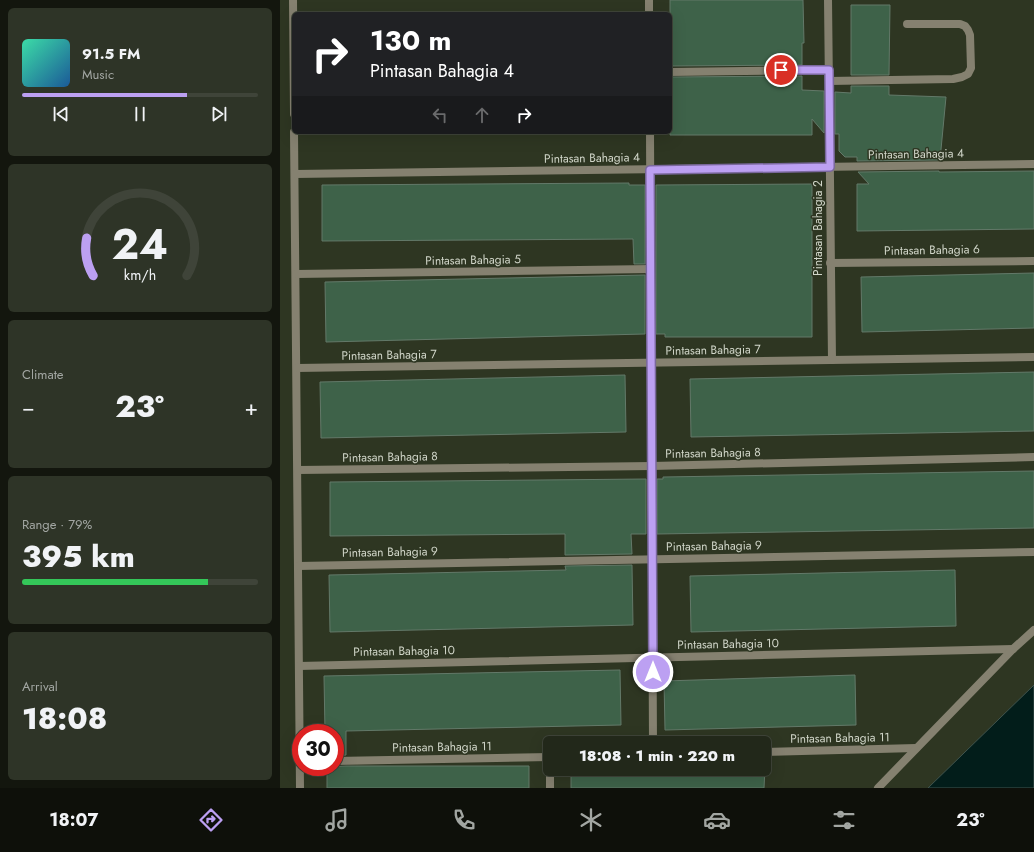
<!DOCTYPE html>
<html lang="en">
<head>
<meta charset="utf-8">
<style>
	:root { --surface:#22281a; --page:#2e3427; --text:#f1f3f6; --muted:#a2a6a2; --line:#3f4439; --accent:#bca0f2 }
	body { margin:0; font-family:Jost,sans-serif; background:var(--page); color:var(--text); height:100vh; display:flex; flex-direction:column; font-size:15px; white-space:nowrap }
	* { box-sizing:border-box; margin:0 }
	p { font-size:13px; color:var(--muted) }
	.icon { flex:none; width:22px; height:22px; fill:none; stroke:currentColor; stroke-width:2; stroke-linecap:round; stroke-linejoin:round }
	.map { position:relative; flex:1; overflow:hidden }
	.drawer { display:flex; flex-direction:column; gap:8px; padding:8px; background:#13160e; width:280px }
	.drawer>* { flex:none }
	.hud { position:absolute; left:12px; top:12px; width:380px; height:122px; border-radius:6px; box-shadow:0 4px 16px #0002,0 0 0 1px var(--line); background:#202124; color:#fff; overflow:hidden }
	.speed { position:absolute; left:12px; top:724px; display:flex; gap:8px; font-size:20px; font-weight:700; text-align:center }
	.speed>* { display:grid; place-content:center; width:52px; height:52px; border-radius:50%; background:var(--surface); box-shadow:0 4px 16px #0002,0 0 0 1px var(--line); line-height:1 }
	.speed .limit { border:6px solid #d22; background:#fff; color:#111 }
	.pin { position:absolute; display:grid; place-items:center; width:34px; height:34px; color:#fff; margin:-17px; border:2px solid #fff; border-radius:50%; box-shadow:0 1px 4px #0007 }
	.me { position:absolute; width:44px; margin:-22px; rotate:0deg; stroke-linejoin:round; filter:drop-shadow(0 0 3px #0008) }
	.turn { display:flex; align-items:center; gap:14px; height:84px; padding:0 12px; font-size:18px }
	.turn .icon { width:52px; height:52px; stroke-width:2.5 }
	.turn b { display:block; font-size:28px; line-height:34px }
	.lanes { display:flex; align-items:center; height:38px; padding:0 12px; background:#0003; justify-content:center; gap:20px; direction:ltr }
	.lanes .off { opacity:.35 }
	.big { font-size:30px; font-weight:800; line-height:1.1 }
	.drawer .widget { flex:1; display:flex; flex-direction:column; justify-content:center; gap:6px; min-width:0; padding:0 14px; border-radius:6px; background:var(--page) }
	.drawer .dial { align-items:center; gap:0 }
	.dial svg { height:104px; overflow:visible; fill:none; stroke:var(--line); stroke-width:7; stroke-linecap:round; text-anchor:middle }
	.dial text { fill:var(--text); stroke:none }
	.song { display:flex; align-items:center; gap:12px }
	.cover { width:48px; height:48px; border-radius:6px; background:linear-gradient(135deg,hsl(160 70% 55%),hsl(210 70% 35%)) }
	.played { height:4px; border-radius:2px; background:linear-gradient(90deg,var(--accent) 70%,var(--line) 70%) }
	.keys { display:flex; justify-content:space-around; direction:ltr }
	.heat { display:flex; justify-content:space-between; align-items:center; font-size:22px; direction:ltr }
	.charge { height:6px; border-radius:3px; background:linear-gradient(90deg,#34c759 79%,var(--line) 0) }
	.trip { position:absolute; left:263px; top:736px; width:228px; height:40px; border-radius:6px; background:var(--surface); box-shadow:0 4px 16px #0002,0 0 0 1px var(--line); font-weight:800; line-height:40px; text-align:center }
	.tabs { display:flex; height:64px; justify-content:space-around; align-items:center; background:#0e100a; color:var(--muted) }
	.tabs .icon { width:28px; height:28px }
	.tabs .on { color:var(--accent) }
	.tabs b { font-size:18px; color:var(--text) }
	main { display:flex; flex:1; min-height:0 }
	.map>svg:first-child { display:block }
	.water { fill:#021d1a; stroke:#40544e }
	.building { fill:#3e6249; stroke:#637969 }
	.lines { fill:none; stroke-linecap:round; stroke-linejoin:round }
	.lane { stroke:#858170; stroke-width:8 }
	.street { stroke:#858170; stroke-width:8 }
	.route-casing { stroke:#7a689d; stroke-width:10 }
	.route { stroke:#bca0f2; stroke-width:7 }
	.labels { text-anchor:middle; stroke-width:3; stroke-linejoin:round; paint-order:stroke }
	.street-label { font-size:12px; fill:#d1d6c9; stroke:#2e3622 }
</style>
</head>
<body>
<main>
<section class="drawer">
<div class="widget">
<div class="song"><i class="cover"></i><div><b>91.5 FM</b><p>Music</p></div></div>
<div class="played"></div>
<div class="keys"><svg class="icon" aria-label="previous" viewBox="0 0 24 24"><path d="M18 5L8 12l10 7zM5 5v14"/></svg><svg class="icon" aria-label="pause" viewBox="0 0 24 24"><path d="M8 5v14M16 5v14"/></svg><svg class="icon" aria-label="next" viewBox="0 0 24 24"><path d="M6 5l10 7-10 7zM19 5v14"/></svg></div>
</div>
<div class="widget dial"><svg viewBox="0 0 100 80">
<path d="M14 69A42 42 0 1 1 86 69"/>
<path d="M14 69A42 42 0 0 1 9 40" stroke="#bca0f2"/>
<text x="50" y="56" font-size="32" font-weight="700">24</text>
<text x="50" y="72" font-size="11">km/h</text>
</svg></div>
<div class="widget"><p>Climate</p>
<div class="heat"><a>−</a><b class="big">23°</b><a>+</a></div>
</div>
<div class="widget"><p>Range · 79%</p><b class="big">395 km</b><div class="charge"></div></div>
<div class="widget"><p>Arrival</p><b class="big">18:08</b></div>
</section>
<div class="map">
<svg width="754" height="788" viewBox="0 0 754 788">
	<rect width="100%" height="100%" fill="#2e3622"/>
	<polygon class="water" points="754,685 754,788 648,788"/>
	<g class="building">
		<polygon points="390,0 523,0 524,43 522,43 522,65 390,66"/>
		<polygon points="571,5 610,5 609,75 571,75"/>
		<polygon points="522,76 522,90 544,91 544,133 532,119 532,135 390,135 390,77"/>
		<polygon points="571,86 609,86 609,95 666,97 660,160 577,161 577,157 565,157 559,151 559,134 555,134 555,92 571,93"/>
		<polygon points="659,171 659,172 754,171 754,229 577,231 577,184 589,184 578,172"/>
		<polygon points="349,183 349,185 365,185 365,264 354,264 353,239 42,241 42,185"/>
		<polygon points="532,184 532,337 385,337 385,334 376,334 376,185"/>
		<polygon points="754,273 754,328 582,332 581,277"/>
		<polygon points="365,275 365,334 46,342 45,282"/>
		<polygon points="754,372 754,431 411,437 410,379"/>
		<polygon points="345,375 346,432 41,438 40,382"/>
		<polygon points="754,471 754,528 377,534 377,479 383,479 383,477"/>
		<polygon points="366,479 366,534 351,534 352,554 285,555 285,534 50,536 50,482"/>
		<polygon points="352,565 353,625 50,632 49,575 286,570 285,566"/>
		<polygon points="675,570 676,626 411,632 410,576"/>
		<polygon points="340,670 341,725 66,731 66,755 55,756 55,733 46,733 46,732 45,732 44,676"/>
		<polygon points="575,675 576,725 385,730 384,681"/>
		<polygon points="66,766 249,766 249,788 47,788 47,767"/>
		<polygon points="291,769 485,769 484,788 291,788"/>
	</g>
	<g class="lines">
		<polyline class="lane" points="549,81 673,79 682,77 688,74 691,68 690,35 688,30 685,26 680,24 627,24"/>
		<g class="street">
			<polyline points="13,0 14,114"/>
			<polyline points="369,0 369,14"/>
			<polyline points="548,0 552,360"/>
			<polyline points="390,72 549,70"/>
			<polyline points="14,132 20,788"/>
			<polyline points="370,132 373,743"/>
			<polyline points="15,174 754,164"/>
			<polyline points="550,263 754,261"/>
			<polyline points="16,274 371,269"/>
			<polyline points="17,368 754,357"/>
			<polyline points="18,470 372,466 754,457"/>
			<polyline points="18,566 754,552"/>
			<polyline points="19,666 733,649"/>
			<polyline points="484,752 636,748"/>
			<polyline points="55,761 270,757"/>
			<polyline points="270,788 270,769"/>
			<polyline points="598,788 733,649 754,630"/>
		</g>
	</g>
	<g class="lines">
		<defs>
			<polyline id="route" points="373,672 370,170 550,167 549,70 501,70"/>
		</defs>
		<use href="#route" class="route-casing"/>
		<use href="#route" class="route"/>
	</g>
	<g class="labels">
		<g class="street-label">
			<text transform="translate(636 154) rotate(-1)" y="4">Pintasan Bahagia 4</text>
			<text transform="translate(312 158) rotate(-1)" y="4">Pintasan Bahagia 4</text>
			<text transform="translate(538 228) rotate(-90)" y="4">Pintasan Bahagia 2</text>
			<text transform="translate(652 250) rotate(-1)" y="4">Pintasan Bahagia 6</text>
			<text transform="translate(193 260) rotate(-1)" y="4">Pintasan Bahagia 5</text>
			<text transform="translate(433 350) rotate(-1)" y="4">Pintasan Bahagia 7</text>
			<text transform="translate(109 355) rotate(-1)" y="4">Pintasan Bahagia 7</text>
			<text transform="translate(433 453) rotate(-1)" y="4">Pintasan Bahagia 8</text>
			<text transform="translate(110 457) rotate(-1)" y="4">Pintasan Bahagia 8</text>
			<text transform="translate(434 546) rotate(-1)" y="4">Pintasan Bahagia 9</text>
			<text transform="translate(110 552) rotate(-1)" y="4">Pintasan Bahagia 9</text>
			<text transform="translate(448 644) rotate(-1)" y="4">Pintasan Bahagia 10</text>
			<text transform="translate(124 651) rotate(-1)" y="4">Pintasan Bahagia 10</text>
			<text transform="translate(560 738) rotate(-1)" y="4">Pintasan Bahagia 11</text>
			<text transform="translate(162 747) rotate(-1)" y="4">Pintasan Bahagia 11</text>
		</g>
	</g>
</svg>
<div class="speed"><div class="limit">30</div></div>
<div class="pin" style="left:501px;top:70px;background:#d93025"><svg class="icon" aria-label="arrive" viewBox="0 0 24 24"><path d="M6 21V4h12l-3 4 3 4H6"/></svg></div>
<svg class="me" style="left:373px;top:672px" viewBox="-20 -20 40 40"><circle r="17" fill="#bca0f2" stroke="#fff" stroke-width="3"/><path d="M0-11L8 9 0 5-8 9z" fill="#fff"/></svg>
<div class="trip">18:08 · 1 min · 220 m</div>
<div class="hud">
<div class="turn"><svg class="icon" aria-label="right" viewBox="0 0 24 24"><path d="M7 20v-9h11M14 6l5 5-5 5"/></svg><div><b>130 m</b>Pintasan Bahagia 4</div></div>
<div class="lanes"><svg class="icon off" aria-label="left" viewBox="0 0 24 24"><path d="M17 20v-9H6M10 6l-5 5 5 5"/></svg><svg class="icon off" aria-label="ahead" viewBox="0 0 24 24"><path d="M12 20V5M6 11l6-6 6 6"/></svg><svg class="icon" aria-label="right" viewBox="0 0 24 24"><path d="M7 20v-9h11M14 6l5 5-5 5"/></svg></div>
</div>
</div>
</main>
<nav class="tabs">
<b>18:07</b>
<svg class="icon on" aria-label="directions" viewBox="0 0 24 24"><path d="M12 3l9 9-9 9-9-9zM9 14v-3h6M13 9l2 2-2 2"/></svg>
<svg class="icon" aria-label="music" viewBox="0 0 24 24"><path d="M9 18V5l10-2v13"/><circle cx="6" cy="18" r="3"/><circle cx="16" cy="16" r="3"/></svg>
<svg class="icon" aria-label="phone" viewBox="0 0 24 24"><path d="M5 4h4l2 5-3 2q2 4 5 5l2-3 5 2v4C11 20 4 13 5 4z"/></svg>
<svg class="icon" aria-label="climate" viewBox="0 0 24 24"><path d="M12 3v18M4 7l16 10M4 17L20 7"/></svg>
<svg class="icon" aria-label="car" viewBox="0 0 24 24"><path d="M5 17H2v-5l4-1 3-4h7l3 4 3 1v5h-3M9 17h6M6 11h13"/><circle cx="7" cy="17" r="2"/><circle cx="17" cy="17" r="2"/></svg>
<svg class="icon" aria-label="filters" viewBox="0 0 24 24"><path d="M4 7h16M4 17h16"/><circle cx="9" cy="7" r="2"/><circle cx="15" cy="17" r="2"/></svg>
<b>23°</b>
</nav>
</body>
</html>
